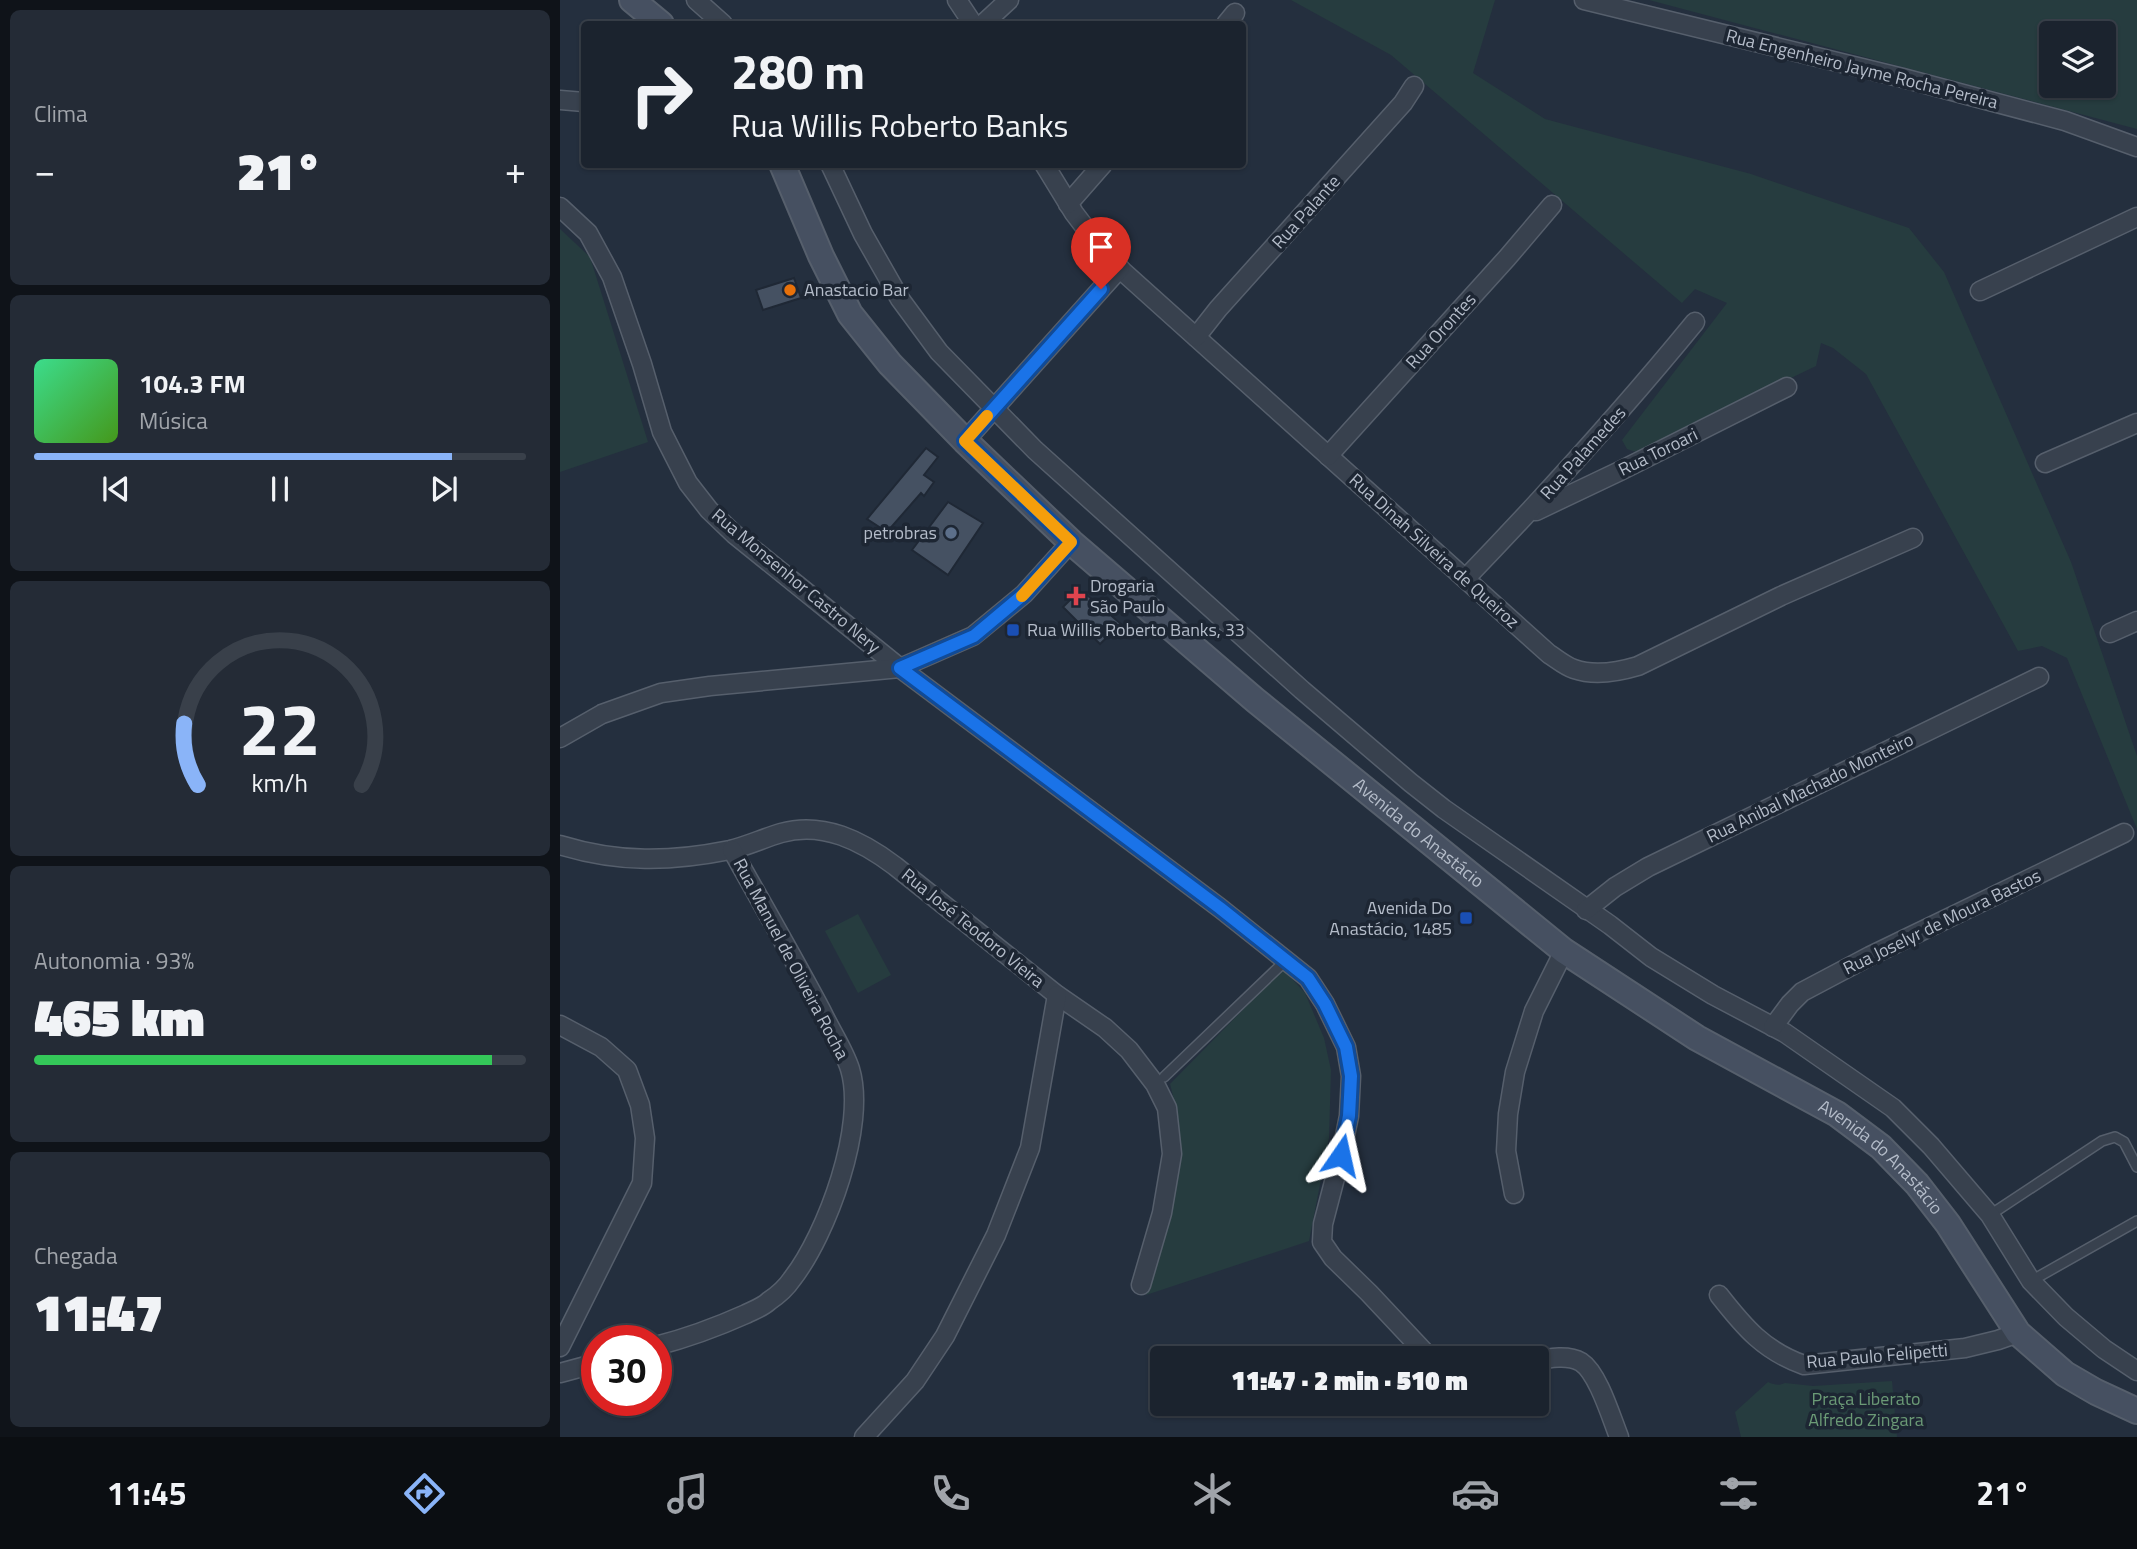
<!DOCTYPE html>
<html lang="pt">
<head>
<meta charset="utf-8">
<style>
	:root { --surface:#1b232e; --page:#242b36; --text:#f1f3f6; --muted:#a0a4aa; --line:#39404a; --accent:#8ab4f8 }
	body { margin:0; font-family:"Titillium Web",sans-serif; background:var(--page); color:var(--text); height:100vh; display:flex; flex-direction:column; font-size:26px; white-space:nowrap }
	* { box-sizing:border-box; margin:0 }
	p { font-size:23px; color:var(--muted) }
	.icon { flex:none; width:38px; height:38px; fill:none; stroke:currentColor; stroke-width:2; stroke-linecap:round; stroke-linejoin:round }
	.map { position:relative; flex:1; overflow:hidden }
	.panel { display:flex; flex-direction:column; gap:10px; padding:10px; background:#0f1319; width:560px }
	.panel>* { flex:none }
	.banner { position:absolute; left:21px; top:21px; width:665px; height:147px; border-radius:7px; box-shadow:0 2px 5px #0004,0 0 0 2px var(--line); background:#1b232e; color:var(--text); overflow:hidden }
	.fabs { position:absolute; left:1479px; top:21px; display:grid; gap:14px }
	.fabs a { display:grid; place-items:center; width:77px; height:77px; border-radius:7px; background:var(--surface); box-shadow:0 2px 5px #0004,0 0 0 2px var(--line); font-size:35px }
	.speed { position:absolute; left:21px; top:1325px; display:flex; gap:14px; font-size:35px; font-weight:700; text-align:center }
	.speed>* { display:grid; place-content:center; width:91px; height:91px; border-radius:50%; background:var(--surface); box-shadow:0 2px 5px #0004,0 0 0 2px var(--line); line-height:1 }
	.speed .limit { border:10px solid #d22; background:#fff; color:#111 }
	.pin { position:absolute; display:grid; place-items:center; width:60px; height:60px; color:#fff; margin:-72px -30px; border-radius:50% 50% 50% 0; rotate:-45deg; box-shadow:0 0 7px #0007 }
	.pin .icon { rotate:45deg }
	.me { position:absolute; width:77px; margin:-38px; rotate:11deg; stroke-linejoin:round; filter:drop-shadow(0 0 5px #0008) }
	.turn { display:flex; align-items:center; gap:24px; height:147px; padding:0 35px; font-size:32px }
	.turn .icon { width:91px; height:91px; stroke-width:2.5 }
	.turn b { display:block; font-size:49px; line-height:60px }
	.big { font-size:52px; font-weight:800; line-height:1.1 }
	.panel .tile { flex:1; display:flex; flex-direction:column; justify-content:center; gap:10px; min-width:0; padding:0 24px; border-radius:10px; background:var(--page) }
	.panel .dial { align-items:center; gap:0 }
	.dial svg { height:182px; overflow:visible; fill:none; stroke:var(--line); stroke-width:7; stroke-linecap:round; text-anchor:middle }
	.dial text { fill:var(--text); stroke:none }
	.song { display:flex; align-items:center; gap:21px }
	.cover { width:84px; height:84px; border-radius:10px; background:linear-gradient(135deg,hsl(150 70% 55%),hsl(100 70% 35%)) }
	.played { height:7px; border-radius:4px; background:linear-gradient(90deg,var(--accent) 85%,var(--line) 85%) }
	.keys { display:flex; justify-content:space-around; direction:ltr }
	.heat { display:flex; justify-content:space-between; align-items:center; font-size:38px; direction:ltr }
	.charge { height:10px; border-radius:5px; background:linear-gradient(90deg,#34c759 93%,var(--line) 0) }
	.trip { position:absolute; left:590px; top:1346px; width:399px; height:70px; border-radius:7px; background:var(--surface); box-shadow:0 2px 5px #0004,0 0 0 2px var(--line); font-weight:800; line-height:70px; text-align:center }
	.tabs { display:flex; height:112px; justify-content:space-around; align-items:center; background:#0b0e12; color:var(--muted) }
	.tabs .icon { width:49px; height:49px }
	.tabs .on { color:var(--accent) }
	.tabs b { font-size:32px; color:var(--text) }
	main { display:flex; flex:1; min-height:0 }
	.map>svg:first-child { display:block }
	.green { fill:#263c3f; fill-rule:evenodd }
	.building { fill:#455162; stroke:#1f2835; stroke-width:2 }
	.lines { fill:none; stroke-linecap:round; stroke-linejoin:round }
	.lane-casing { stroke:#565f6c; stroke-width:12 }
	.street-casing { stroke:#565f6c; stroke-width:21 }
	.secondary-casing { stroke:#565f6c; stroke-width:28 }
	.lane { stroke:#38414e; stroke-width:9 }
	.street { stroke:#38414e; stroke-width:18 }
	.secondary { stroke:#465061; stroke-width:24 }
	.route-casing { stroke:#114b97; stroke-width:18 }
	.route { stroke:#1a73e8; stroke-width:12 }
	.slow { stroke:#f59e0b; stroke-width:12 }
	.food-dot { fill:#e8710a; stroke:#1d2633; stroke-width:2.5 }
	.service-dot { fill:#5c6f8a; stroke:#1d2633; stroke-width:2.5 }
	.health-dot { fill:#e0444e; stroke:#1d2633; stroke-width:2.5 }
	.transit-dot { fill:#1a4fb4; stroke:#1d2633; stroke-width:2.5 }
	.labels { text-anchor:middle; stroke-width:7; stroke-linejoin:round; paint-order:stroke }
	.street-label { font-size:18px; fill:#b4bcc9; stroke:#1d2633 }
	.poi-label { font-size:18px; fill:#b4bcc9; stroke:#1d2633; text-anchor:start }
	.park-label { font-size:18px; fill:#6b9a76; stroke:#1d2633 }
</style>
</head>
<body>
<main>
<section class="panel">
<div class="tile"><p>Clima</p>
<div class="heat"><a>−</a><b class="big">21°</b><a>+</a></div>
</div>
<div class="tile">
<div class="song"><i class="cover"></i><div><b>104.3 FM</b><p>Música</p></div></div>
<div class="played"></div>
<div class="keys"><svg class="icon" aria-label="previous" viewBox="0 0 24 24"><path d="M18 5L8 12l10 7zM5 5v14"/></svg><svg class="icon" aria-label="pause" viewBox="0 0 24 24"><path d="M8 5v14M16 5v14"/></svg><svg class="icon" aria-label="next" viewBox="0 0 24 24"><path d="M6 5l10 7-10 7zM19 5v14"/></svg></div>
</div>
<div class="tile dial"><svg viewBox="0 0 100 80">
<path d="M14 69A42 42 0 1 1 86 69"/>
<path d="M14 69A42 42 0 0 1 8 42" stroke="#8ab4f8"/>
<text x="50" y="56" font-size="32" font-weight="700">22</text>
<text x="50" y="72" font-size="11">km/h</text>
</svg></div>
<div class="tile"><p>Autonomia · 93%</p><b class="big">465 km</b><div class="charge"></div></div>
<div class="tile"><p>Chegada</p><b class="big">11:47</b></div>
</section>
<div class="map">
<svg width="1577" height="1437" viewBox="0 0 1577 1437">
	<rect width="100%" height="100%" fill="#242f3e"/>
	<g class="green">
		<polygon points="731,0 935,0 913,73 985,119 1191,174 1349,228 1384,272 1511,562 1577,756 1577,829 1507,658 1482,646 1458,651 1306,374 1273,348 1261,343 1256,366 1076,452 1067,449 1062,440 1167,303 1135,289 1122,303 831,55"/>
		<path d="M 1089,0 L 1577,0 L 1577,129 ZM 1544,33 L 1544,86 L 1491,86 L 1491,33 Z"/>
		<polygon points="0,229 30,257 88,442 0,472"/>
		<polygon points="298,914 331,975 298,993 265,931"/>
		<polygon points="723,969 745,993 764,1038 771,1070 769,1138 749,1241 586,1295 618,1165 620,1136 617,1112 610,1084"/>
		<path d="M 1332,1381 L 1337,1437 L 1181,1437 L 1175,1412 L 1208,1382 C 1215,1385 1219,1386 1225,1383 L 1253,1386 Z"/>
	</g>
	<g class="building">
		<polygon points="234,278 241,298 203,310 196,290"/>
		<polygon points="366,448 378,457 364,475 374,482 364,496 361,493 327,532 307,519"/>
		<polygon points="388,502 423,523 388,575 352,550"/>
		<polygon points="515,595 527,595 561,624 540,644 503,607"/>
	</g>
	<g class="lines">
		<defs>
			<g id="lane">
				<polyline points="604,1077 720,966"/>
				<polyline points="1430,1215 1542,1141 1555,1137 1564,1142 1577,1167"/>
				<polyline points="1471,1281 1577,1221"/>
			</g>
			<g id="street">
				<polyline points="136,0 163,24"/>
				<polyline points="397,0 413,24"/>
				<polyline points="1024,0 1343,78 1505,121 1577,147"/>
				<polyline points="423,24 449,0"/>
				<polyline points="666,24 675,13"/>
				<polyline points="0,100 24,102"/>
				<polyline points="270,164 303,234 340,299 379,352 475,450 742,690 851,783 884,809 1050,925 1091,957 1153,995 1225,1033 1333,1108 1371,1146 1430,1215 1471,1281 1506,1317 1544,1349 1577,1371"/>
				<path d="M 484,164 L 514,213 L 549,259 L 989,654 C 997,659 1005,666 1014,669 C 1034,676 1058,672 1078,666 L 1221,596 L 1353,538"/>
				<polyline points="508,204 543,164"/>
				<polyline points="0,207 28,233 52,277 82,364 102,432 128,483 149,510 174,534 340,668 660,908 748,978 765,1004 786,1047 791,1076 789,1116 781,1155 763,1224 762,1242 773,1258 809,1293 870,1358"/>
				<polyline points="1420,291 1577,217"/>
				<polyline points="636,337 658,309 843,103 854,86"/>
				<polyline points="405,441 560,268"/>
				<polyline points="768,456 947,258 992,205"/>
				<polyline points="1485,463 1577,423"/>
				<polyline points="976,511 1060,471 1227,387"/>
				<path d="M 906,578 C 985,496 1062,411 1135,322"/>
				<polyline points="1550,633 1577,621"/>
				<polyline points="0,738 42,714 101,693 150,686 340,668 413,636 464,594 511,542"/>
				<path d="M 0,845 C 59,863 110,862 170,850 C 187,846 204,838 221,833 C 263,821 302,841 335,866 L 497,995 L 545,1028 L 569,1050 L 595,1084 L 607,1108 L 612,1154 L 602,1213 L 581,1285"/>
				<polyline points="1026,910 1055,887 1088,867 1479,677"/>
				<polyline points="0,1025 41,1047 67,1070 80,1105 85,1138 82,1183 0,1347"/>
				<polyline points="1213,1027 1230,1004 1242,992 1310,956 1564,833"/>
				<polyline points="954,1194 946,1151 948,1114 955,1072 974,1011 1004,951"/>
				<path d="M 1159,1295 C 1184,1327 1204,1351 1244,1365 L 1405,1348 L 1438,1340 L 1458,1333"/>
				<path d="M 96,1346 C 127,1338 157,1327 186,1314 C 194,1310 203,1307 209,1301 C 218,1295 226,1288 232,1279 C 267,1234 307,1125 290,1069 C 284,1050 271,1031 262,1012 C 233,957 202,904 172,850"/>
				<path d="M 976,1362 C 989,1357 1009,1355 1021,1362 C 1038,1373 1051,1417 1059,1437"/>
				<polyline points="0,1373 37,1363"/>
				<polyline points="304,1437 355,1381 385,1336 436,1235 470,1148 497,995"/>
			</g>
			<g id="secondary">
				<polyline points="72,0 101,24"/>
				<path id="s1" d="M 222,164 L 261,256 L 290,314 L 330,364 L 405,441 L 511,542 L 695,700 L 1004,951 L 1137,1038 L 1277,1114 L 1321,1147 L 1357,1184 L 1388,1224 L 1458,1333 L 1505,1374 L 1536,1392 L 1577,1411"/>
			</g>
		</defs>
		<use href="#lane" class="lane-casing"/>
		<use href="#street" class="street-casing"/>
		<use href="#secondary" class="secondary-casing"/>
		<use href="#lane" class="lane"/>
		<use href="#street" class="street"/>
		<use href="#secondary" class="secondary"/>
	</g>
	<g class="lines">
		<defs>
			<polyline id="route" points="541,289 405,441 511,542 464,594 414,636 340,668 660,908 748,978 765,1004 786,1047 791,1076 790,1097 789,1116 781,1155"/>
		</defs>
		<use href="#route" class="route-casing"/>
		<use href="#route" class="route"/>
		<polyline class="slow" points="427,416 405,441 511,542 462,596"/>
	</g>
	<circle class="food-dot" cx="230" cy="290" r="7"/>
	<circle class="service-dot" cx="391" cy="533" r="7"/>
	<path class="health-dot" d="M512.5 585.5h7v7h7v7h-7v7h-7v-7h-7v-7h7z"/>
	<g class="transit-dot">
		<rect x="446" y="623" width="14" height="14" rx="3.5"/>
		<rect x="899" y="911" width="14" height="14" rx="3.5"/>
	</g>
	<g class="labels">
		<g class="street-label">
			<text transform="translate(1302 69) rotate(14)" y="6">Rua Engenheiro Jayme Rocha Pereira</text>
			<text transform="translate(746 212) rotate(-48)" y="6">Rua Palante</text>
			<text transform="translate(881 331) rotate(-48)" y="6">Rua Orontes</text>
			<text transform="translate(1098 452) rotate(-26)" y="6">Rua Toroari</text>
			<text transform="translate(1023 453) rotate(-48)" y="6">Rua Palamedes</text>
			<text transform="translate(874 551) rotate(42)" y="6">Rua Dinah Silveira de Queiroz</text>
			<text transform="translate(236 581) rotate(40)" y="6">Rua Monsenhor Castro Nery</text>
			<text transform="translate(1250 788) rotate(-26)" y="6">Rua Anibal Machado Monteiro</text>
			<text dy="6" stroke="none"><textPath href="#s1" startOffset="936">Avenida do Anastácio</textPath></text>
			<text transform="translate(1382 922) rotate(-26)" y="6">Rua Joselyr de Moura Bastos</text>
			<text transform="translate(413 928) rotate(39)" y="6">Rua José Teodoro Vieira</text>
			<text transform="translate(231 959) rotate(62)" y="6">Rua Manuel de Oliveira Rocha</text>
			<text dy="6" stroke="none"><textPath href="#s1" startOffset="1503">Avenida do Anastácio</textPath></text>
			<text transform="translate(1317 1356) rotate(-5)" y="6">Rua Paulo Felipetti</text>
		</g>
		<g class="poi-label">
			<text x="244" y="296">Anastacio Bar</text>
			<text x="377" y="539" text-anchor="end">petrobras</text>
			<text x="530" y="592">Drogaria<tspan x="530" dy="21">São Paulo</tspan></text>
			<text x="467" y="636">Rua Willis Roberto Banks, 33</text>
			<text x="892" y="914" text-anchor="end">Avenida Do<tspan x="892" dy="21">Anastácio, 1485</tspan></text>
		</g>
		<g class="park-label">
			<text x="1306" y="1405">Praça Liberato<tspan x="1306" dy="21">Alfredo Zingara</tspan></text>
		</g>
	</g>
</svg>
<div class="fabs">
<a><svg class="icon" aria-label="layers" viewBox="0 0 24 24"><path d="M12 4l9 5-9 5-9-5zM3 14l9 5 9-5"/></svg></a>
</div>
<div class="speed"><div class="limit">30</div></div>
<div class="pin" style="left:541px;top:289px;background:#d93025"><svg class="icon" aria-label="arrive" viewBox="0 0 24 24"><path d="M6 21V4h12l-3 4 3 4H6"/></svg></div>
<svg class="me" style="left:781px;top:1155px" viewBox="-20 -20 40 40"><path d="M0-17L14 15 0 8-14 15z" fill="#1a73e8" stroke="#fff" stroke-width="4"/></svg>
<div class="trip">11:47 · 2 min · 510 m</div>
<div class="banner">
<div class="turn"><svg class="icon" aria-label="right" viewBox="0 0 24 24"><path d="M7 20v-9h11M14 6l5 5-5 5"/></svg><div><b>280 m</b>Rua Willis Roberto Banks</div></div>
</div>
</div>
</main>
<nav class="tabs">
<b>11:45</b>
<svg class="icon on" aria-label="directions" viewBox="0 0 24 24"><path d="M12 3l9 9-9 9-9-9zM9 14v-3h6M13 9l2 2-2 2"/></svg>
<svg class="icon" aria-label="music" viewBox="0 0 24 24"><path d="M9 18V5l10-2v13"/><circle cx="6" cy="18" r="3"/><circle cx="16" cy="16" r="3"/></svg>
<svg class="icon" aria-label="phone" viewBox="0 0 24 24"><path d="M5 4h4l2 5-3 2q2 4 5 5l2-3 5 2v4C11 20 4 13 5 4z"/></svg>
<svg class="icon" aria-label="climate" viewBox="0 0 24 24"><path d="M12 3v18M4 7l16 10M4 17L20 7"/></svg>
<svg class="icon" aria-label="car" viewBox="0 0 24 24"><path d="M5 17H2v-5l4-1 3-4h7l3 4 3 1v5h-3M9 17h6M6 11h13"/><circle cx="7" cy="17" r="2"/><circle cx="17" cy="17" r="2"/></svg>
<svg class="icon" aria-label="filters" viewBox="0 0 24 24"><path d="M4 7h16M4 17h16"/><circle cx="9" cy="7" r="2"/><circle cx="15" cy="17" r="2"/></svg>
<b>21°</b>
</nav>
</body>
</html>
